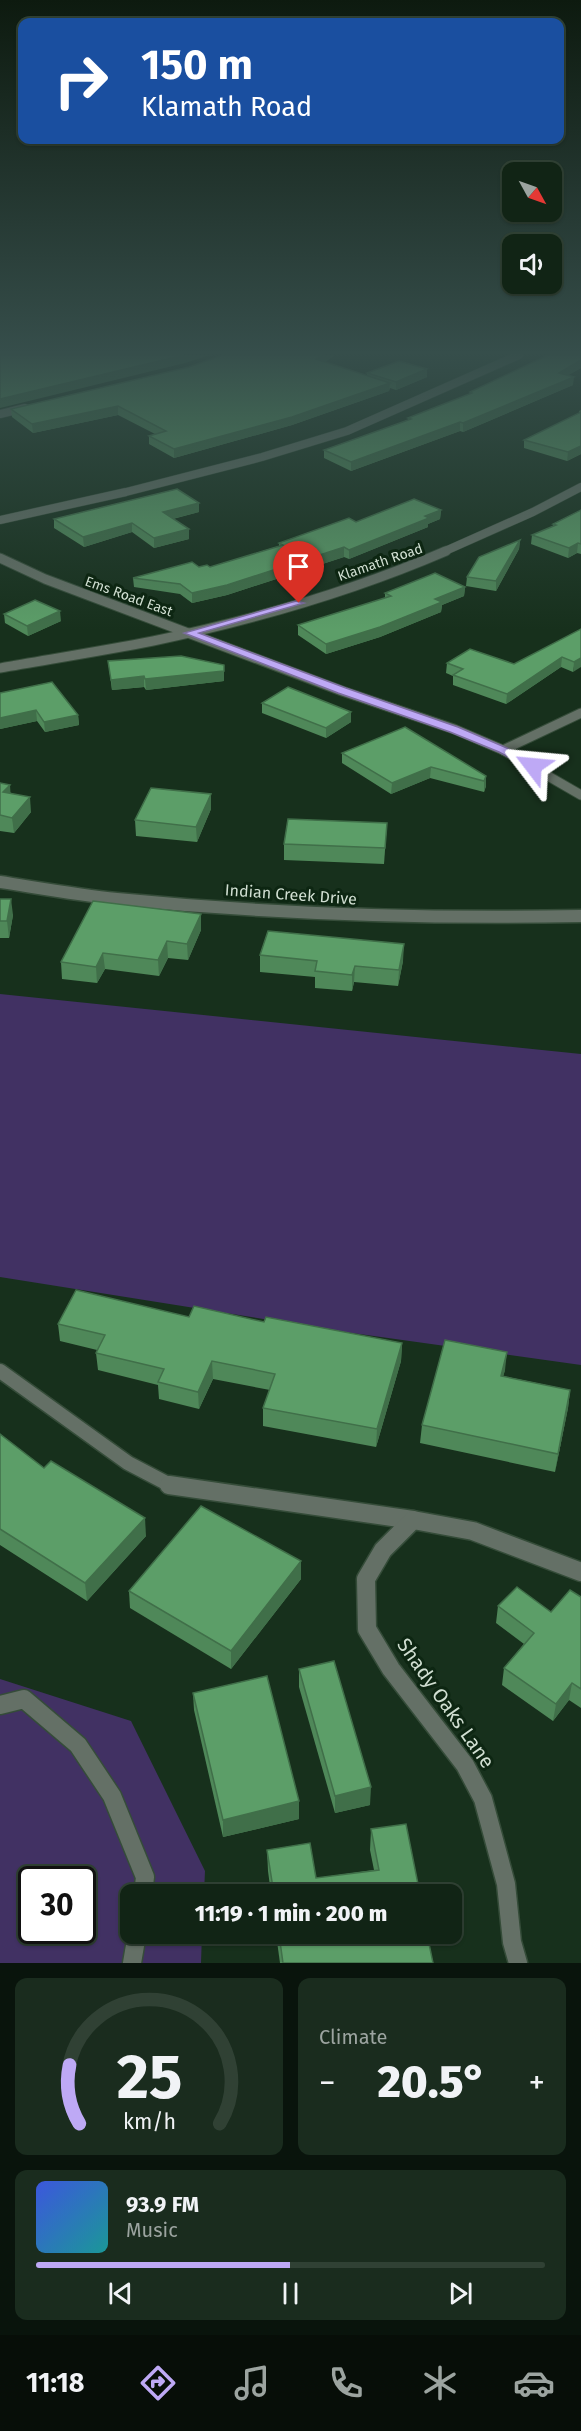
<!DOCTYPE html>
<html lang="en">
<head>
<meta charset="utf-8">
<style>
	:root { --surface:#112415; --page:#1a2c1e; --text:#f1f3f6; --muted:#9ca4a0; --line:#304134; --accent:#bea9f5 }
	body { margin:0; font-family:"Fira Sans",sans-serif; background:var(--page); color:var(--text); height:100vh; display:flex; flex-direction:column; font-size:22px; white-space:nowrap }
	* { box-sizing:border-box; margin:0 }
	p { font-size:20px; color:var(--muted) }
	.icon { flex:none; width:33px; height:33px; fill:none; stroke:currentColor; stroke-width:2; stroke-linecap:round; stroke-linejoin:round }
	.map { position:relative; height:1963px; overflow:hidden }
	.side { display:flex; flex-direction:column; gap:15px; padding:15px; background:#09140c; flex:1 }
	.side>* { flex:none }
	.banner { position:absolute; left:18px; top:18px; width:546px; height:126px; border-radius:12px; box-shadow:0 2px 4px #0004,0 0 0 2px var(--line); background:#1a4fa0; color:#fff; overflow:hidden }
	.needle { width:39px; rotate:130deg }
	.tools { position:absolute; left:502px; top:162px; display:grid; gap:12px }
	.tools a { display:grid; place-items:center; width:60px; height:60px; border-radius:12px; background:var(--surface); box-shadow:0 2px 4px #0004,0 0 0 2px var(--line); font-size:30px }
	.speed { position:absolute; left:18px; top:1866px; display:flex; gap:12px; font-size:30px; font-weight:700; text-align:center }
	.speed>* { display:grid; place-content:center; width:78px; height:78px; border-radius:50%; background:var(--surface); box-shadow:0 2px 4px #0004,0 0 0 2px var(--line); line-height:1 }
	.speed .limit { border:3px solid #111; border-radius:9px; background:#fff; color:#111 }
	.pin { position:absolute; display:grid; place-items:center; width:51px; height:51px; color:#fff; margin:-62px -26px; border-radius:50% 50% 50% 0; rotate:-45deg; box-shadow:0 0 6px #0007 }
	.pin .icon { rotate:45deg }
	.me { position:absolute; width:66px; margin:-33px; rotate:299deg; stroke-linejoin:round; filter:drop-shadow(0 0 4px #0008) }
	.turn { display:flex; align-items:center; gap:21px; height:126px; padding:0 24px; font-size:27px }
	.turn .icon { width:78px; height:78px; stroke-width:2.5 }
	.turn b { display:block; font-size:42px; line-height:51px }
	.big { font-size:45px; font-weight:800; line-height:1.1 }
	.side .tile { flex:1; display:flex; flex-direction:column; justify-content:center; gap:9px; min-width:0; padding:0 21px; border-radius:12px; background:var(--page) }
	.side .dial { align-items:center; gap:0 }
	.dial svg { height:156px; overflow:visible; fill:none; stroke:var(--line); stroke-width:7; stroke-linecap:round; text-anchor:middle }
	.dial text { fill:var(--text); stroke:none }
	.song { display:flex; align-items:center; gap:18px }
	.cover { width:72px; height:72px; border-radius:9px; background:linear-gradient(135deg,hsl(230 70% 55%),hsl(180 70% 35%)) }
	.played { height:6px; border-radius:3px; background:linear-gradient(90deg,var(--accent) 50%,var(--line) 50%) }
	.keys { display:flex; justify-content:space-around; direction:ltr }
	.heat { display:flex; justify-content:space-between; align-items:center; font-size:33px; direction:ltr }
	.side .tiles { flex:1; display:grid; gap:15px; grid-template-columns:1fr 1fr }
	.tile:last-child { grid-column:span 2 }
	.trip { position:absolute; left:120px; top:1884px; width:342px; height:60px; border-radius:12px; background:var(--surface); box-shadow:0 2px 4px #0004,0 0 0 2px var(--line); font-weight:800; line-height:60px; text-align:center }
	.dock { display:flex; height:96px; justify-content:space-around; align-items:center; background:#070e08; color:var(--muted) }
	.dock .icon { width:42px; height:42px }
	.dock .on { color:var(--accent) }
	.dock b { font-size:27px; color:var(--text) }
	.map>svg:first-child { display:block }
	.green { fill:#413163; fill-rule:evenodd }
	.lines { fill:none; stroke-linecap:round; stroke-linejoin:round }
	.lane-casing { stroke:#354c39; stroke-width:21 }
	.street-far4-casing { stroke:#354c39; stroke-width:9 }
	.street-far3-casing { stroke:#354c39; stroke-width:11 }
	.street-far2-casing { stroke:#354c39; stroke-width:15 }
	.street-far1-casing { stroke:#354c39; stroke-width:17 }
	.street-casing { stroke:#354c39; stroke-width:21 }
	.lane { stroke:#647066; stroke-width:18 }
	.street-far4 { stroke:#647066; stroke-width:8 }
	.street-far3 { stroke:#647066; stroke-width:9 }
	.street-far2 { stroke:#647066; stroke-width:12 }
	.street-far1 { stroke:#647066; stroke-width:14 }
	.street { stroke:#647066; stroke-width:18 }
	.wall { fill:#4f8859 }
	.shaded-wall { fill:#406f49 }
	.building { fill:#5c9e68; stroke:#406f49; stroke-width:1.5 }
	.route { fill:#bea9f5; stroke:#7c6e9f; stroke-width:1.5 }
	.labels { text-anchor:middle; stroke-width:6; stroke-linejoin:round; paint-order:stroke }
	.far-street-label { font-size:14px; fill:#d1dfd2; stroke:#0d2612 }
	.street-label { font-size:16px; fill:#d1dfd2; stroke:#0d2612 }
	.near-street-label { font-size:20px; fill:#d1dfd2; stroke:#0d2612 }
</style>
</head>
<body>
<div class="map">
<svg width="581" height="1963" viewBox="0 0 581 1963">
	<rect width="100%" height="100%" fill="#17301c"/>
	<g class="green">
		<polygon points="0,994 581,1054 581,1365 345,1332 0,1277"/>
		<path d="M 0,1679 L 131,1721 L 205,1871 L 204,1894 L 130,1894 L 130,1934 L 202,1934 L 201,1963 L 0,1963 ZM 32,1880 L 82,1880 L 82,1930 L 32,1930 Z"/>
	</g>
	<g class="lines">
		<defs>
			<g id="lane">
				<polyline points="0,1705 24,1699 78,1745 112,1796 145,1877 143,1894"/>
				<polyline points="132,1963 137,1934"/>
			</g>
			<g id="street-far4">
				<polyline points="0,414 25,408"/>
				<polyline points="0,520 126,492 262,457 347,431 519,355"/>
				<polyline points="443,552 533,512 581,487"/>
			</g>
			<g id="street-far3">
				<polyline points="0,558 45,579 342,691 454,729 503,750 581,795"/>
				<path d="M 0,668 C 51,659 102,651 153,641 C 253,620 353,591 446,551"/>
				<polyline points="503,750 581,713"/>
			</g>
			<path id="street-far2" d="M 0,882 C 39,888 78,895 117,899 C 271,914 426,919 581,916"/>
			<polyline id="street-far1" points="0,1371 128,1463 170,1485 178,1486"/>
			<g id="street">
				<polyline points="169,1485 413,1520"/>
				<polyline points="518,1963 512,1942 506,1884 483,1799 465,1765 391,1669 367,1629 366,1579 383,1550 413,1520 473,1531 581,1572"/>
			</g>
		</defs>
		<use href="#lane" class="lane-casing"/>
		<use href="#street-far4" class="street-far4-casing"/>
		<use href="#street-far3" class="street-far3-casing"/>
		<use href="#street-far2" class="street-far2-casing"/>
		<use href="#street-far1" class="street-far1-casing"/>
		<use href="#street" class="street-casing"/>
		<use href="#lane" class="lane"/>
		<use href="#street-far4" class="street-far4"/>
		<use href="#street-far3" class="street-far3"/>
		<use href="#street-far2" class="street-far2"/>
		<use href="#street-far1" class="street-far1"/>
		<use href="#street" class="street"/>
	</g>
	<g class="wall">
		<polygon points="223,355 335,355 325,362 367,376 367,373 427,377 396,390 390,388 389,391 292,425 174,458 149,444 149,436 155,434 118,415 33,433 12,417 11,409 189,367"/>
		<polygon points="581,355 581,368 568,375 573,385 463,432 460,431 351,471 324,458 324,450 408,420 408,418 470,394 470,392"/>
		<polygon points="581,410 581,454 567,461 524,448 524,440 579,413 579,411"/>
		<polygon points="441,510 440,519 428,524 428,527 349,559 344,557 227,595 192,603 180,594 134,587 133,578 199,567 210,567 279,546 279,543 356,522"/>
		<polygon points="581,510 581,554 577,553 568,558 531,544 532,535 553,526 553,524"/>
		<polygon points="199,512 173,519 189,539 154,548 132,532 84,547 54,528 54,519"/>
		<polygon points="520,540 519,549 496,591 466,586 467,577"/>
		<polygon points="465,587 464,596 442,605 441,612 380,637 326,654 298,635 298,625 385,598 385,593"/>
		<polygon points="4,614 61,621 28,636 5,623"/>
		<polygon points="581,629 573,672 561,667 506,704 453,685 453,676 446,673 447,663 514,664"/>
		<polygon points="108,661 224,681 146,690 144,687 112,690"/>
		<polygon points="0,693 78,715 79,725 45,732 37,721 0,729"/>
		<polygon points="262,703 351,722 326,738 262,713"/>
		<polygon points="342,753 486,776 486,786 484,792 430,778 391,794 342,763"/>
		<polygon points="0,783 31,812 14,833 0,831"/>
		<polygon points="211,809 197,842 136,836 135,820"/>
		<polygon points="387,823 384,864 284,860 284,844"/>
		<polygon points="0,899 13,915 9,938 0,938"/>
		<polygon points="201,914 201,930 188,960 168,958 159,976 105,969 97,983 62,979 61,962"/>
		<polygon points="260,955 403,961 398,986 354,982 352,991 315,988 315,977 260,972"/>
		<polygon points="189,1317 264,1322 402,1343 401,1361 376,1447 263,1426 263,1408 270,1390 213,1379 199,1409 159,1399 158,1385 98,1370 96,1353 97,1350 60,1341 58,1324"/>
		<polygon points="505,1370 503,1376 570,1390 568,1408 555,1472 420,1443 422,1425"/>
		<polygon points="0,1434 44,1468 146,1536 87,1601 0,1545"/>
		<polygon points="301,1579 231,1669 130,1608 129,1591"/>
		<polygon points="581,1597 581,1708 569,1700 553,1721 502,1685 504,1668 524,1644 496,1623 498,1606 551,1612"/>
		<polygon points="299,1669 370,1805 335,1813 299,1687"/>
		<polygon points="193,1693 299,1819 223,1837 194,1710"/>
		<polygon points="371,1829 420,1894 271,1894 268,1871 267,1850 316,1878 374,1870 370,1850"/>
		<polygon points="276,1934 427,1934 433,1963 280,1963"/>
	</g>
	<g class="shaded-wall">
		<polygon points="184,355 210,355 185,363 0,408 0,399"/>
		<polygon points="322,355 335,355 316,367 316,359"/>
		<polygon points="581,360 581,368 558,381 559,373"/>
		<polygon points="427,369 427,377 396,390 396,382"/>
		<polygon points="574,377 573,385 463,432 463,423"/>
		<polygon points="390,383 389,391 292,425 174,458 174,449"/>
		<polygon points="118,406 118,415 33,433 32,424"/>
		<polygon points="460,422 460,431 351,471 351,462"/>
		<polygon points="581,446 581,454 567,461 568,452"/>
		<polygon points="199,503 199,512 164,521 163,512"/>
		<polygon points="441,510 440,519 428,524 428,527 349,559 349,550"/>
		<polygon points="132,523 132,532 84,547 83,537"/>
		<polygon points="189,529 189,539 154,548 154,538"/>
		<polygon points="520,540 519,549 496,591 496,581"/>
		<polygon points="578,543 577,553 568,558 569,548"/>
		<polygon points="344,547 344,557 227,595 192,603 192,593"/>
		<polygon points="465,587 464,596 442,605 441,612 380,637 326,654 326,644"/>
		<polygon points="60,611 61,621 28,636 27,626"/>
		<polygon points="562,657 561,667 506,704 507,694"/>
		<polygon points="581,658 581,667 573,672 574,662"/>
		<polygon points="224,665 224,681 146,690 145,679"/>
		<polygon points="144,676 144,687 112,690 111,680"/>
		<polygon points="36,710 37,721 0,729 0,718"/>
		<polygon points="351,712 351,722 326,738 326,728"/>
		<polygon points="78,715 79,725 45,732 44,722"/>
		<polygon points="431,767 430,778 391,794 392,783"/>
		<polygon points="486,776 486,786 484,792 484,781"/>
		<polygon points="10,785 11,800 3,792"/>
		<polygon points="211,794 211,809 197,842 196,827"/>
		<polygon points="30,797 31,812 14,833 12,818"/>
		<polygon points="11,899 13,915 9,938 7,921"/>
		<polygon points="201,914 201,930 188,960 187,944"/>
		<polygon points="167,941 168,958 159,976 158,960"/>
		<polygon points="404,944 403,961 398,986 399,970"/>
		<polygon points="103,953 105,969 97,983 96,967"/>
		<polygon points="355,966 354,982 352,991 352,975"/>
		<polygon points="402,1343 401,1361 376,1447 377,1429"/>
		<polygon points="507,1352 505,1370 499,1393 501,1376"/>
		<polygon points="212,1361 213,1379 199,1409 198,1392"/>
		<polygon points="570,1390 568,1408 555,1472 558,1454"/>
		<polygon points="145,1518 146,1536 87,1601 85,1583"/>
		<polygon points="301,1561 301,1579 231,1669 231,1651"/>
		<polygon points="572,1683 569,1700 553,1721 556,1704"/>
		<polygon points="371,1787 370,1805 335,1813 335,1796"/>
		<polygon points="299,1801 299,1819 223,1837 223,1820"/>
	</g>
	<g class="building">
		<polygon points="0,355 184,355 0,399"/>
		<polygon points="223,355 322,355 316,359 390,383 292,417 174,449 149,436 166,431 118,406 32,424 11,409 189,367"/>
		<polygon points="548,355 581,355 581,360 559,373 574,377 463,423 460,422 351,462 324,450 411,419 408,418 472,393 470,392"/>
		<polygon points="399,361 427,369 396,382 367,373"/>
		<polygon points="581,412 581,446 568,452 524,440"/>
		<polygon points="177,489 199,503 163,512 189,529 154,538 132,523 83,537 54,519"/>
		<polygon points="414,499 441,510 425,516 429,518 349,550 344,547 227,585 192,593 180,584 133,578 192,562 199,567 207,565 210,567 283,545 279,543 349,518 356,522"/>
		<polygon points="581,510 581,544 578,543 569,548 532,535 556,525 553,524"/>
		<polygon points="520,540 496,581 467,577 479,557"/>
		<polygon points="435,573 465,587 435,599 442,602 380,627 326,644 298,625 391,596 385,593"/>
		<polygon points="35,600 60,611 27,626 4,614"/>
		<polygon points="581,629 581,658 574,662 562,657 507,694 453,675 463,669 447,663 470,649 514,664"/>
		<polygon points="181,656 224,665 224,671 145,679 144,676 111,680 108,661"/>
		<polygon points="52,682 78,715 44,722 36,710 0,718 0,693"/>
		<polygon points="288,687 351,712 326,728 262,703"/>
		<polygon points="405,727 486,776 484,781 431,767 392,783 342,753"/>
		<polygon points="0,783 10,785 3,792 30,797 12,818 0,815"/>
		<polygon points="151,788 211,794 196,827 135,820"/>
		<polygon points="288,819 387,823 385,848 284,844"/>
		<polygon points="0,899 11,899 7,921 0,921"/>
		<polygon points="93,901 201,914 187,944 167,941 158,960 103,953 96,967 61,962"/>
		<polygon points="268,931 404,944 399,970 355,966 352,975 315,971 317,961 260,955"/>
		<polygon points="76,1290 189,1317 194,1306 264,1322 266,1317 402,1343 377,1429 263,1408 275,1374 212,1361 198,1392 158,1382 164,1369 96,1353 105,1335 58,1324"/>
		<polygon points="445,1340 507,1352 501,1376 570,1390 558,1454 422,1425"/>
		<polygon points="0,1434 44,1468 51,1461 145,1518 85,1583 0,1529"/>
		<polygon points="201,1506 301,1561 231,1651 129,1591"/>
		<polygon points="517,1587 551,1612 570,1590 581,1597 581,1689 572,1683 556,1704 504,1668 534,1633 498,1606"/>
		<polygon points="334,1661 371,1787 335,1796 299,1669"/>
		<polygon points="267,1676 299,1801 223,1820 193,1693"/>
		<polygon points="406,1824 420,1894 274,1894 267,1850 310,1843 316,1878 379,1870 371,1829"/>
		<polygon points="279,1934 427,1934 433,1963 283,1963"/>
	</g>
	<linearGradient id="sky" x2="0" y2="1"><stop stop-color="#0d1a0f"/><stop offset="0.56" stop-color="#364e4b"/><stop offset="1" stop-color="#364e4b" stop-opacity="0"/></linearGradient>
	<rect width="581" height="630" fill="url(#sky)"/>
	<polygon class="route" points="296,601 304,603 199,633 346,688 458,727 507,748 539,766 537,769 529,769 499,752 450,732 338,693 184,633"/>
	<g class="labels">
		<g class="far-street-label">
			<text transform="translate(380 562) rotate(-19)" y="5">Klamath Road</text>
			<text transform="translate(129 596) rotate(20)" y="5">Ems Road East</text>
		</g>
		<g class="street-label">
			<text transform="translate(291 894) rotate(4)" y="6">Indian Creek Drive</text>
		</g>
		<g class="near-street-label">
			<text transform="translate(446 1703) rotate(55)" y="7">Shady Oaks Lane</text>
		</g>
	</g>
</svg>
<div class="tools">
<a><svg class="needle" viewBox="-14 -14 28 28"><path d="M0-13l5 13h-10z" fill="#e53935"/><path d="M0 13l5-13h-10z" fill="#9ca4a0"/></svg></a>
<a><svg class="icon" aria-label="sound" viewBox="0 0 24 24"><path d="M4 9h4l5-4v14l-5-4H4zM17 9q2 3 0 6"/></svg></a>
</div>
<div class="speed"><div class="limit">30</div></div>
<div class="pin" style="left:299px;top:603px;background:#d93025"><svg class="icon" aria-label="arrive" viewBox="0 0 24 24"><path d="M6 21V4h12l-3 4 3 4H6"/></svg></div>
<svg class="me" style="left:533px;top:766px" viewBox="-20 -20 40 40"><path d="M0-17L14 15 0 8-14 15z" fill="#bea9f5" stroke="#fff" stroke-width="4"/></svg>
<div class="trip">11:19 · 1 min · 200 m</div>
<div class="banner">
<div class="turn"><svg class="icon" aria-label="right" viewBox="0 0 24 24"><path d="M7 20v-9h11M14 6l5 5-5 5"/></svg><div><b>150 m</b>Klamath Road</div></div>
</div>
</div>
<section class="side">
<div class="tiles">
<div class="tile dial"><svg viewBox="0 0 100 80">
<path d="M14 69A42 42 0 1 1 86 69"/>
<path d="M14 69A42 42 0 0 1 9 39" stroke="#bea9f5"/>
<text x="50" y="56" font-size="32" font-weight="700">25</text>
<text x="50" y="72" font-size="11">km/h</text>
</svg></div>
<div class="tile"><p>Climate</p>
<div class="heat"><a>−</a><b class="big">20.5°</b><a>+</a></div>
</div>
<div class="tile">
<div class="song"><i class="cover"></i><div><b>93.9 FM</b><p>Music</p></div></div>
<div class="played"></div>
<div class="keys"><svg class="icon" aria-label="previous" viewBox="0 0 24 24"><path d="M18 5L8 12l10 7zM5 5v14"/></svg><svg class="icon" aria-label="pause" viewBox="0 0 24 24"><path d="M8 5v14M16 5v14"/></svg><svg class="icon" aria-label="next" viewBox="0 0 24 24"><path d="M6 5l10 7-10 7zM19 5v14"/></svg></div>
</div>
</div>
</section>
<nav class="dock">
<b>11:18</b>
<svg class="icon on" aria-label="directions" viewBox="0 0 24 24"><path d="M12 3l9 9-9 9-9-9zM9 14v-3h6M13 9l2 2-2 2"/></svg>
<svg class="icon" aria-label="music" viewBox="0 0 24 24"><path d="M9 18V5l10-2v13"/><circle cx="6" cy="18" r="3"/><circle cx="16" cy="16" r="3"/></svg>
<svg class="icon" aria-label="phone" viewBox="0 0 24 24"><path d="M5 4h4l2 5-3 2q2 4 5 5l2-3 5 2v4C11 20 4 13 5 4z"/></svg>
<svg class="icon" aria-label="climate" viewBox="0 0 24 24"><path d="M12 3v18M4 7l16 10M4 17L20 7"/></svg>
<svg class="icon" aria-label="car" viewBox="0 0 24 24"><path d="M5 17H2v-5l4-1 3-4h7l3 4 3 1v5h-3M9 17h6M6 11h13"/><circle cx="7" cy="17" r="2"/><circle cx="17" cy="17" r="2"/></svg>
</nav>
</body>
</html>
